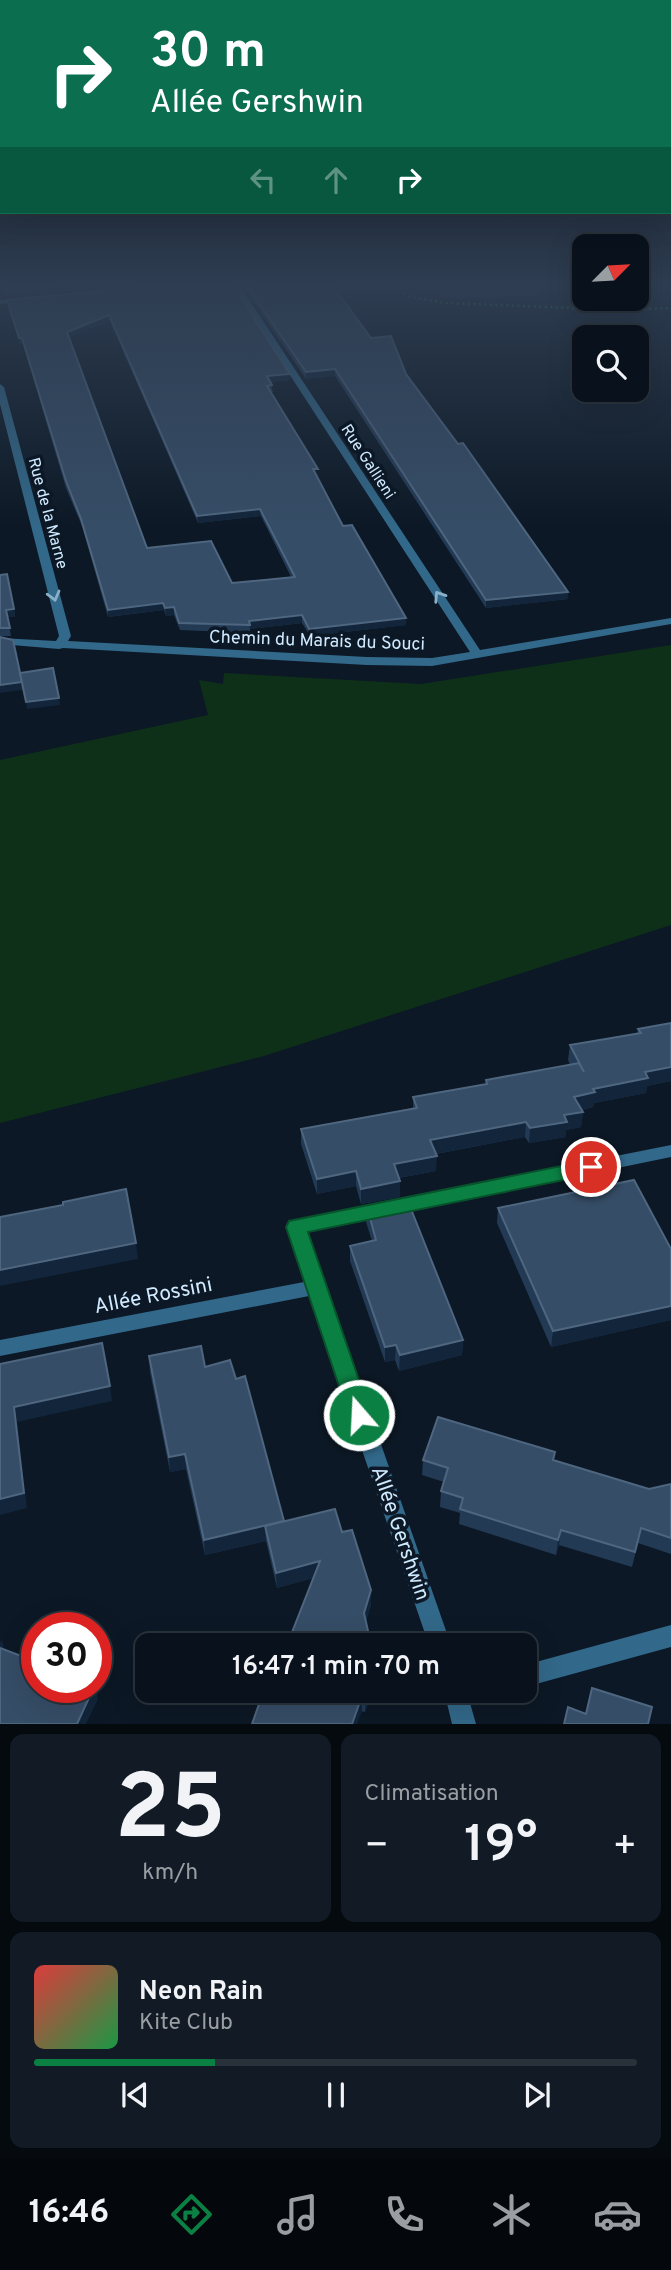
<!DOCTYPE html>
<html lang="fr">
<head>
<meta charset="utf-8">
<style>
	:root { --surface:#09121c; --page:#121b25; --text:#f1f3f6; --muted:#999ea3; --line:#29323b; --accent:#0b8043 }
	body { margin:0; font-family:Overpass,sans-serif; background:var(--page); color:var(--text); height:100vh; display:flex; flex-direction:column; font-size:26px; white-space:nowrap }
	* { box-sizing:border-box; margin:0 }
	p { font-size:23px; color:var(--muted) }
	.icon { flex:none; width:38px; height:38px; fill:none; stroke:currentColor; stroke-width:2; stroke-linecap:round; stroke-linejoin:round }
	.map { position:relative; height:1724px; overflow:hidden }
	.sheet { display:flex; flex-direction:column; gap:10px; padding:10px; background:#050a0f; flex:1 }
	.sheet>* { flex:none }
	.banner { position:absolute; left:0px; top:0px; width:672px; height:214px; box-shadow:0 7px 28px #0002,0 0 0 2px var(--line); background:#0b6e4f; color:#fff; overflow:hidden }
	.needle { width:46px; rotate:66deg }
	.buttons { position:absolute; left:572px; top:234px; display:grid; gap:14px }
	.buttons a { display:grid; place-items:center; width:77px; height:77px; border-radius:14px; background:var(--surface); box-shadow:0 7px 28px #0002,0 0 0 2px var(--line); font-size:35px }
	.speed { position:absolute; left:21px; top:1612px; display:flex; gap:14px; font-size:35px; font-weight:700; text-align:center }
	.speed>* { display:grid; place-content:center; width:91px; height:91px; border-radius:50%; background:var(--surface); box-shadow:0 7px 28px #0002,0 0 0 2px var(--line); line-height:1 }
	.speed .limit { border:10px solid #d22; background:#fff; color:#111 }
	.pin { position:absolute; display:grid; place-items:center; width:60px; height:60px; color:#fff; margin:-30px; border:4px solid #fff; border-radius:50%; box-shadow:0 2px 7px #0007 }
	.me { position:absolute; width:77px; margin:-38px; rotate:341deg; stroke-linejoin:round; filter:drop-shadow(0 0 5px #0008) }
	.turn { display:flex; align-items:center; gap:24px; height:147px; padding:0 35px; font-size:32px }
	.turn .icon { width:91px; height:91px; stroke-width:2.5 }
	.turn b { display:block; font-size:49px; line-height:60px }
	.lanes { display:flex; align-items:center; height:66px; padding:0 35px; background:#0003; justify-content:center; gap:35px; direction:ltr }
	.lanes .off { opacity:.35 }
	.big { font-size:52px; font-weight:600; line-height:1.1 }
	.sheet .tile { flex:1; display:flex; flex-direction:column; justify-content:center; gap:10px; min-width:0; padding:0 24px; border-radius:14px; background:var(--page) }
	.sheet .dial { align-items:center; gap:0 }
	.dial b { font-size:91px; line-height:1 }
	.song { display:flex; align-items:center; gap:21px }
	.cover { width:84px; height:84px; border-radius:10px; background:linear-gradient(135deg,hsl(0 70% 55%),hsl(140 70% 35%)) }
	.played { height:7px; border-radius:4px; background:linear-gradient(90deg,var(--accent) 30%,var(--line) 30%) }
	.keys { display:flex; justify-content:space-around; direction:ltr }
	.heat { display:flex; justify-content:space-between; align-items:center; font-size:38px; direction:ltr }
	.sheet .tiles { flex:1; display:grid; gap:10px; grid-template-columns:1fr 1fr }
	.tile:last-child { grid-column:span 2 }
	.trip { position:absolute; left:135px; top:1633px; width:402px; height:70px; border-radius:14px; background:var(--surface); box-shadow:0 7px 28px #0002,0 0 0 2px var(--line); font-weight:600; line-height:70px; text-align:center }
	.menu { display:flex; height:112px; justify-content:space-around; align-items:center; background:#04070b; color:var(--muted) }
	.menu .icon { width:49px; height:49px }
	.menu .current { color:var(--accent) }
	.menu b { font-size:32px; color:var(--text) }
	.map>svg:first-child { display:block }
	.green { fill:#0e3019 }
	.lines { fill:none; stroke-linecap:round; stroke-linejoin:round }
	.path { stroke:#22c14f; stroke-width:2.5; stroke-dasharray:2 3.5; stroke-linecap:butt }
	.street { fill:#326889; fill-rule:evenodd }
	.wall { fill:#233a55; fill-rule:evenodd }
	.shaded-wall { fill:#12253a }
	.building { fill:#364d67; stroke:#4e667f; stroke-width:2; fill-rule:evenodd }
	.oneway { stroke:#89b0ca }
	.route { fill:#0b8043; stroke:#07532c; stroke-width:2 }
	.labels { text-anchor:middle; stroke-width:7; stroke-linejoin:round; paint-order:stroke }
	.far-street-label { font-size:16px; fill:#d0eaff; stroke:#0c1825 }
	.street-label { font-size:18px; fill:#d0eaff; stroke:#0c1825 }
	.near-street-label { font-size:21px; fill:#d0eaff; stroke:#0c1825 }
</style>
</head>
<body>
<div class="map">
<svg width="671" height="1724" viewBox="0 0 671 1724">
	<rect width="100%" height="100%" fill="#0c1825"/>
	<polygon class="green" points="671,645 671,925 264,1056 0,1123 0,760 208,715 199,680 223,684 224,673 421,684"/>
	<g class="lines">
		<polyline class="path" points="395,286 410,297 446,303 624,310 671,308"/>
		<g class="street">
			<polygon points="232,286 240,286 480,650 671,618 671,624 432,666 367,665 63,648 59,649 0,644 0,638 56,641 59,636 0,404 0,384 4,387 71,636 68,641 367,657 432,658 470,652"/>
			<polygon points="28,298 28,302 25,302 0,304 0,300"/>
			<polygon points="671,1145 671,1157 307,1232 451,1645 429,1645 309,1296 0,1356 0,1340 304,1282 287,1227 290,1222 296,1220"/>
			<polygon points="671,1625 671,1647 525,1687 525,1665"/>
			<polygon points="447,1690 485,1690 482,1698 470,1703 476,1724 452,1724 445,1695"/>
		</g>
	</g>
	<g class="wall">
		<path d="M 154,286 L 290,374 L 290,380 L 270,382 L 273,392 L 271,392 L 318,476 L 317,476 L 343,526 L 406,625 L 310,636 L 302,623 L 250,629 L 250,633 L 180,630 L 174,615 L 166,616 L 164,610 L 108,617 L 82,526 L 66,488 L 23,344 L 20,344 L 8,306 L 7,300 ZM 110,321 L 198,523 L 261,516 L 291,577 L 232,583 L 147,548 L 69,337 Z"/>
		<polygon points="243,286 333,286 371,338 406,374 568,592 568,599 486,608 335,376 306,379"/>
		<polygon points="438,286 539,286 538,297 443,298"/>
		<polygon points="0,575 14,609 15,617 8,617 11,636 0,636"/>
		<polygon points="671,1023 671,1081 647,1086 646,1093 594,1103 593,1107 582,1110 583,1112 581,1127 566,1130 566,1137 529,1143 525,1137 436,1154 436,1171 399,1178 400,1181 400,1197 361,1204 356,1186 317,1194 301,1144 301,1129 413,1108 413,1097 486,1084 486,1080 570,1065 568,1060 570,1045 637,1034 638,1029"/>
		<polygon points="367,1207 463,1340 462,1355 399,1371 395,1360 385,1362 350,1261 350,1246 372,1241 366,1222"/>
		<polygon points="498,1208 671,1249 671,1320 551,1347 497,1223"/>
		<polygon points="149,1356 205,1367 284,1521 342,1532 371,1590 371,1605 366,1621 287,1645 313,1578 277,1588 266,1541 205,1555 186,1469 170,1472 150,1372"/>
		<polygon points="423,1460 554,1460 649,1489 671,1484 671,1554 638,1543 632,1567 559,1545 556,1555 459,1524 460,1513 440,1507 441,1491 444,1482 422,1475"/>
		<polygon points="264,1690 373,1690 365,1712"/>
	</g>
	<g class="shaded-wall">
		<polygon points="59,286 125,286 5,297 5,291"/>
		<polygon points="109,315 110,321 68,338 67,332"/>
		<polygon points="19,338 22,338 23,344 20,344"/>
		<polygon points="335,369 335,376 306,379 306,372"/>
		<polygon points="290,374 290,380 267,382 267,376"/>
		<polygon points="260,509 261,516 198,523 197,516"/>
		<polygon points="568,592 568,599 486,608 486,600"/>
		<polygon points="163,603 164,610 108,617 108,610"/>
		<polygon points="174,607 174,615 166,616 165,608"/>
		<polygon points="14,609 15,617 7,617 6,610"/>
		<polygon points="302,615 302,623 250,629 249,621"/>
		<polygon points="406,618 406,625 310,636 309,629"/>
		<polygon points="22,682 23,690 0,693 0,685"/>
		<polygon points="59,698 60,705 27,709 26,702"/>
		<polygon points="671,1067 671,1081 647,1086 646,1093 594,1103 593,1107 572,1112 574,1097 593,1089 645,1072"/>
		<polygon points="583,1112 581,1127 566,1130 566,1137 529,1143 530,1128 564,1115"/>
		<polygon points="526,1122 525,1137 429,1155 430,1140"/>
		<polygon points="437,1156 436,1171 393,1179 394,1164"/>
		<polygon points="356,1171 356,1186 317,1194 317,1179"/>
		<polygon points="400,1181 400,1197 361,1204 361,1189"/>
		<polygon points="136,1243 138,1259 0,1286 0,1270"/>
		<polygon points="671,1306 671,1320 551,1347 553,1331"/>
		<polygon points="463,1340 462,1355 399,1371 400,1355"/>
		<polygon points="396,1345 395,1360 385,1362 385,1347"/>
		<polygon points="110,1386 112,1401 17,1422 27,1508 0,1515 0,1499 14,1407"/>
		<polygon points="185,1454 186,1469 170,1472 169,1457"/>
		<polygon points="284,1521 265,1526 266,1541 205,1555 204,1540"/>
		<polygon points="561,1530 559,1545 556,1555 558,1540"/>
		<polygon points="320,1561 320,1576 277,1588 276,1573"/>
		<polygon points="371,1590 371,1605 364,1628 364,1613"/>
		<polygon points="2,1640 5,1654 0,1655 0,1643"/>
		<polygon points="94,1687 96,1687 98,1699 86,1724 77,1724"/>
		<polygon points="368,1690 373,1690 365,1712 366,1697"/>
		<polygon points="362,1696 362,1711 357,1724 352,1724"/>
	</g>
	<g class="building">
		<polygon points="3,286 59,286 5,291"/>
		<path d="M 154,286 L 233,286 L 290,374 L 267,376 L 272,385 L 267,386 L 318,469 L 313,469 L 343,526 L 352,525 L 406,618 L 309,629 L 302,615 L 249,621 L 250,625 L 179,623 L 174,607 L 165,608 L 163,603 L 108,610 L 81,519 L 66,481 L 22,338 L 19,338 L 7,300 ZM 109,315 L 197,516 L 260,509 L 295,577 L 232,583 L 211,541 L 147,548 L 67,332 Z"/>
		<polygon points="247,286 333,286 371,338 391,336 406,374 458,444 463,443 568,592 486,600 335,369 306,372"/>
		<polygon points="7,574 14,609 6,610 10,628 0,628 0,575"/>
		<polygon points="0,637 13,640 22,682 0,685"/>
		<polygon points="53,668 59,698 26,702 20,673"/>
		<polygon points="671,1023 671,1067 645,1072 648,1078 593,1089 595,1092 574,1097 583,1112 564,1115 567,1122 530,1128 526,1122 430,1140 437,1156 394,1164 400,1181 361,1189 356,1171 317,1179 301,1129 417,1108 413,1097 487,1084 486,1080 579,1063 584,1072 570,1045 641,1033 638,1029"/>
		<polygon points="634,1180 671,1249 671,1306 553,1331 498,1208"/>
		<polygon points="126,1189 136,1243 0,1270 0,1217 63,1205 63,1202"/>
		<polygon points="407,1199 463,1340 400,1355 396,1345 385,1347 350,1246 376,1240 367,1207"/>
		<polygon points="102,1343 110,1386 14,1407 24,1493 0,1499 0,1364"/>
		<polygon points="201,1346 205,1367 230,1360 236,1379 245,1376 284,1521 204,1540 185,1454 169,1457 149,1356"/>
		<polygon points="438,1417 555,1452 553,1460 649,1489 671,1484 671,1538 641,1528 635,1552 561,1530 558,1540 460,1509 463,1498 441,1491 448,1468 423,1460"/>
		<polygon points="335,1509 342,1532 352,1530 371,1590 364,1613 370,1640 380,1643 380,1645 287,1645 320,1561 276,1573 265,1526"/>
		<polygon points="0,1648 37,1662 37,1687 94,1687 77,1724 0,1724"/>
		<polygon points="592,1688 652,1707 648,1724 564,1724 568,1707 586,1714"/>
		<polygon points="264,1690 368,1690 366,1697 362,1696 352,1724 252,1724"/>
	</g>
	<defs><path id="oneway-chevron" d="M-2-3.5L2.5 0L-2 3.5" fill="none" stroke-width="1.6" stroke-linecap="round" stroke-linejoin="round" transform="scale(1.75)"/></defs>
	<g class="oneway">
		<use href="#oneway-chevron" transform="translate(54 596) rotate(75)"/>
		<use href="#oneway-chevron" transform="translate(439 596) rotate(-123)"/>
	</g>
	<linearGradient id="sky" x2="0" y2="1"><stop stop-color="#070d14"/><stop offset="0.54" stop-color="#2e3d51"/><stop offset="1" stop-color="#2e3d51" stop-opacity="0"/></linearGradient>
	<rect width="671" height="528" fill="url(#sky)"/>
	<polygon class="route" points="591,1160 598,1162 601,1167 598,1173 308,1232 371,1415 367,1422 359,1425 351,1422 286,1227 289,1221"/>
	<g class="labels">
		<g class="far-street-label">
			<text transform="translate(369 461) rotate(57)" y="6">Rue Gallieni</text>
			<text transform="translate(49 513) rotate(75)" y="6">Rue de la Marne</text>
		</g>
		<g class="street-label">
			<text transform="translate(317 640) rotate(2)" y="6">Chemin du Marais du Souci</text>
		</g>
		<g class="near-street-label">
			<text transform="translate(153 1295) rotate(-11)" y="7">Allée Rossini</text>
			<text transform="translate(401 1533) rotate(71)" y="7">Allée Gershwin</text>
		</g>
	</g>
</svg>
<div class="buttons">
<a><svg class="needle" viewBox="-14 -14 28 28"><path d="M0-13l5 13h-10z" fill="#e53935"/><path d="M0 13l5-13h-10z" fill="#999ea3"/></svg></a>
<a><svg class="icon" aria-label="search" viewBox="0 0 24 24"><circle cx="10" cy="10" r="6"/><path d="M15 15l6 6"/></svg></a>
</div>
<div class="speed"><div class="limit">30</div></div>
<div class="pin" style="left:591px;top:1167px;background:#d93025"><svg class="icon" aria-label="arrive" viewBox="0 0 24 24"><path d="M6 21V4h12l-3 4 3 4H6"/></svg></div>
<svg class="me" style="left:359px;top:1415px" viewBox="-20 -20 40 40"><circle r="17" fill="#0b8043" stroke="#fff" stroke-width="3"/><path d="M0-11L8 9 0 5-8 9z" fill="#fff"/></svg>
<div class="trip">16:47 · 1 min · 70 m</div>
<div class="banner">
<div class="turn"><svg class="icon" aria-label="right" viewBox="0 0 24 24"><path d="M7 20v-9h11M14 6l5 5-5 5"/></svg><div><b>30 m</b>Allée Gershwin</div></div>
<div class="lanes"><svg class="icon off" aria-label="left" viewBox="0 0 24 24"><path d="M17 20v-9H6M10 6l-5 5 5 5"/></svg><svg class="icon off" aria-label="ahead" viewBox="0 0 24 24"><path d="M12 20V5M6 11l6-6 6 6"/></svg><svg class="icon" aria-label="right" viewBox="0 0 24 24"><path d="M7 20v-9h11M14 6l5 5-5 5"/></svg></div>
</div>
</div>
<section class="sheet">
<div class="tiles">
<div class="tile dial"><b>25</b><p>km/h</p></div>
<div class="tile"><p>Climatisation</p>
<div class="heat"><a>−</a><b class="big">19°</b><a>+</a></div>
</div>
<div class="tile">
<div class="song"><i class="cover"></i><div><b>Neon Rain</b><p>Kite Club</p></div></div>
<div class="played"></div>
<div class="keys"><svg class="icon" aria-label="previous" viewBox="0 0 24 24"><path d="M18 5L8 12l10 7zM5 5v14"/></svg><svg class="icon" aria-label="pause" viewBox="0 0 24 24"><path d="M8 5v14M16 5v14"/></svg><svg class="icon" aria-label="next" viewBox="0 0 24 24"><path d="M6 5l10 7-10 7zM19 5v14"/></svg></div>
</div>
</div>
</section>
<nav class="menu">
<b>16:46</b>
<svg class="icon current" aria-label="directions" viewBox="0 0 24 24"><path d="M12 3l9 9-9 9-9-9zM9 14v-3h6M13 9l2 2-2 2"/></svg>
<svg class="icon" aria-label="music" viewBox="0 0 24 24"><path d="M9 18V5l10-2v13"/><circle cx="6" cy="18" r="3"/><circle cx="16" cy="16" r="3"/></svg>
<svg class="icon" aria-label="phone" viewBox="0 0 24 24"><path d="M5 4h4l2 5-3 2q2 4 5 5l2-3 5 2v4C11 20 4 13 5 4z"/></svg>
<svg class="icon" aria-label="climate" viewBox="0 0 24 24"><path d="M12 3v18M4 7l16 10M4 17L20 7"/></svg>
<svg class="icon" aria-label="car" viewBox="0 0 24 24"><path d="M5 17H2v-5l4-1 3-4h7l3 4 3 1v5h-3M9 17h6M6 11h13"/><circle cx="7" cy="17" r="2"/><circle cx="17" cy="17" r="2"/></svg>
</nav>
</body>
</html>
